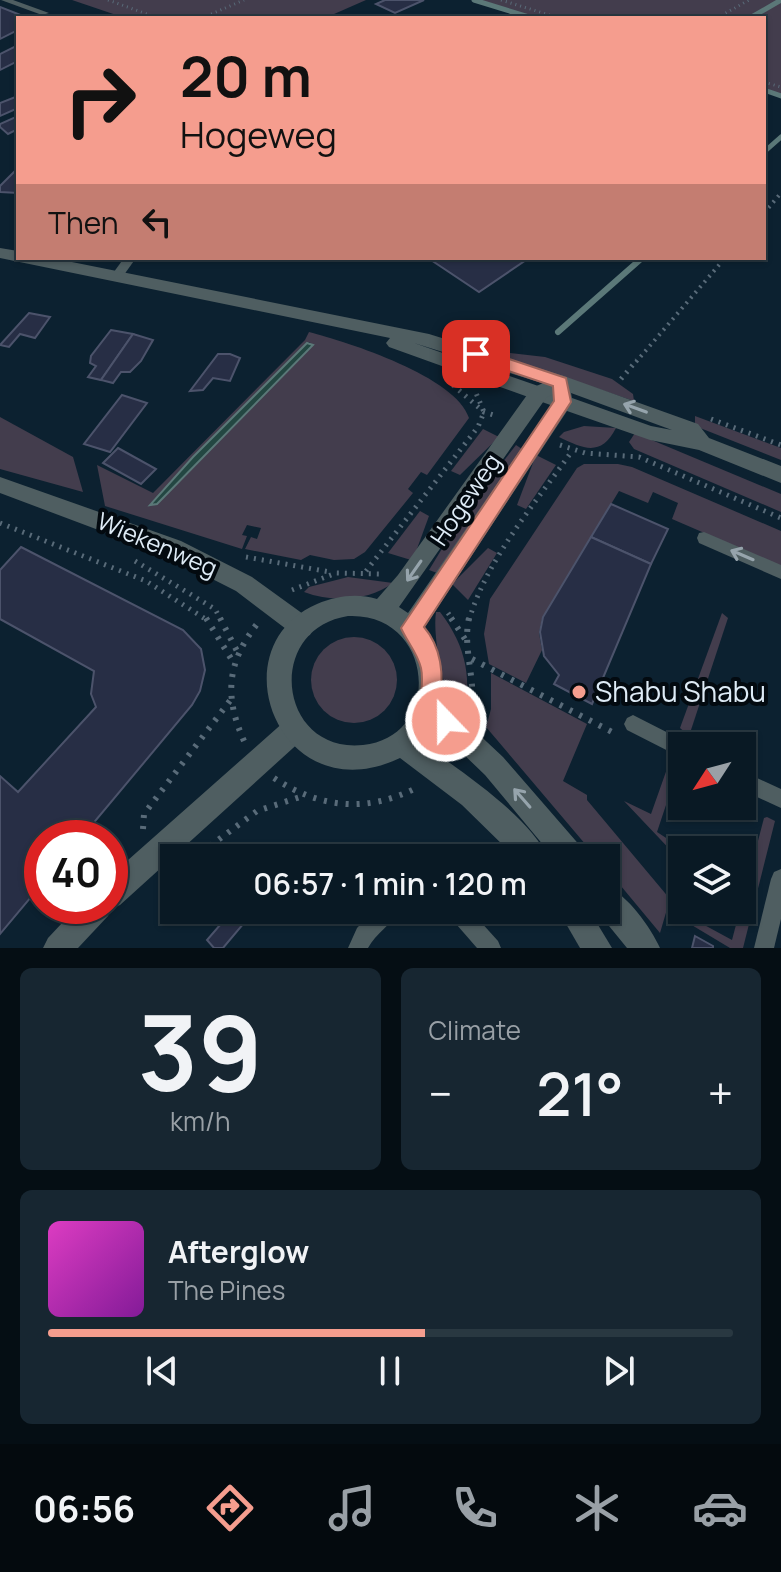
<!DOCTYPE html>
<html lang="en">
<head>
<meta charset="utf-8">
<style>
	:root { --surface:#091924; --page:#172631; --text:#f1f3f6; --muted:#99a0a6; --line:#293841; --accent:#f59d8e }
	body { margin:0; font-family:Manrope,sans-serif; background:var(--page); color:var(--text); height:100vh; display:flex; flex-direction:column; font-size:30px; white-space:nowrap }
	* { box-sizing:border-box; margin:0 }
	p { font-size:26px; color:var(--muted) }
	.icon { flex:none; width:44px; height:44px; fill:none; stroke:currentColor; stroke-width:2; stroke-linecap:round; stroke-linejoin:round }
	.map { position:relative; height:948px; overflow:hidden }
	.panel { display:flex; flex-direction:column; gap:20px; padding:20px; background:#050e14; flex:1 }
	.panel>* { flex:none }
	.guide { position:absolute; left:16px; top:16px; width:750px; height:244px; border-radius:0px; box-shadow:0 2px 6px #0004,0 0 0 2px var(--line); background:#f59d8e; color:#111; overflow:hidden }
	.needle { width:52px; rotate:234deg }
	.controls { position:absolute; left:668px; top:732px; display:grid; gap:16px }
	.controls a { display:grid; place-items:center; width:88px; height:88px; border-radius:0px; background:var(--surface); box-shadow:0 2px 6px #0004,0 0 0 2px var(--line); font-size:40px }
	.speed { position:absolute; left:24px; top:820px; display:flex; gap:16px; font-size:40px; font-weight:700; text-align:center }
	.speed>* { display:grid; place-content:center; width:104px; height:104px; border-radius:50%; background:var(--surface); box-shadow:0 2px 6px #0004,0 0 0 2px var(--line); line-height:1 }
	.speed .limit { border:12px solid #d22; background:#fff; color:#111 }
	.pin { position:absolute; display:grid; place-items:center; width:68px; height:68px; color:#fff; margin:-34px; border-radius:16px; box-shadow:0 4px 12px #0006 }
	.me { position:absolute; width:88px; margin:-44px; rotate:338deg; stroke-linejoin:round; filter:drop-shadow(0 0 6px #0008) }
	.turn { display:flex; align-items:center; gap:28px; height:168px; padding:0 32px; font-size:36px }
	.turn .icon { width:104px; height:104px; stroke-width:2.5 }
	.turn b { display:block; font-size:56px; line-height:68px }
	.then { display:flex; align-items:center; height:76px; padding:0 32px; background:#0003; gap:16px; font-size:30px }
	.big { font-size:60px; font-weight:600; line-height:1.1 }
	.panel .widget { flex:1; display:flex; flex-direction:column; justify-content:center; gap:12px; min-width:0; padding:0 28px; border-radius:12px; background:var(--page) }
	.panel .dial { align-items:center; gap:0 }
	.dial b { font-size:104px; line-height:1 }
	.song { display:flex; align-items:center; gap:24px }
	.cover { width:96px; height:96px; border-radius:12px; background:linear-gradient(135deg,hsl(310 70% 55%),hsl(290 70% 35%)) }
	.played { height:8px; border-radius:4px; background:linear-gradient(90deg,var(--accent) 55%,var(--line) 55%) }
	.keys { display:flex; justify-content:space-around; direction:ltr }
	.heat { display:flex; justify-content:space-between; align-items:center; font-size:44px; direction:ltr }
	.panel .tiles { flex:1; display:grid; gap:20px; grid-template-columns:1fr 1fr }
	.widget:last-child { grid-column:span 2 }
	.trip { position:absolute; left:160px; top:844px; width:460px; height:80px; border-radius:0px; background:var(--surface); box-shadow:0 2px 6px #0004,0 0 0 2px var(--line); font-weight:600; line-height:80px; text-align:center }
	.menu { display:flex; height:128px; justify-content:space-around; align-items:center; background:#040a0e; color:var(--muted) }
	.menu .icon { width:56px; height:56px }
	.menu .current { color:var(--accent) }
	.menu b { font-size:36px; color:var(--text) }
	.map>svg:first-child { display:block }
	.green { fill:#433d4d; fill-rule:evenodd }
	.water { fill:#234742; stroke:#5b7878; stroke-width:2 }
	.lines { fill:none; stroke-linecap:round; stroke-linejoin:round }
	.stream-far1 { stroke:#5b7878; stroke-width:5 }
	.stream { stroke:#5b7878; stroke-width:6 }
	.building { fill:#272e45; stroke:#4c536b; stroke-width:2 }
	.path-far3 { stroke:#596b79; stroke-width:3; stroke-dasharray:1 4; stroke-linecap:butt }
	.path-far2 { stroke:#596b79; stroke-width:4; stroke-dasharray:2 5; stroke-linecap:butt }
	.path-far1 { stroke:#596b79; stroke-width:5; stroke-dasharray:2 6; stroke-linecap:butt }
	.path { stroke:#596b79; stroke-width:6; stroke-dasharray:3 8; stroke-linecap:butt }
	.service { fill:#4f5e61; fill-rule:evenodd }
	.minor { fill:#4f5e61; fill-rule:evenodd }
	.tertiary { fill:#4f5e61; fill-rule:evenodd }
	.oneway { stroke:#96a4ac }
	.route { fill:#f59d8e; stroke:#9f665c; stroke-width:2 }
	.poi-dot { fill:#f59d8e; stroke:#030a10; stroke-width:3 }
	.labels { text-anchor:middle; stroke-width:8; stroke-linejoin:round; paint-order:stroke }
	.street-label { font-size:24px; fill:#deebf6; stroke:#030a10 }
	.near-poi-label { font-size:28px; fill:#deebf6; stroke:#030a10; text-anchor:start }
</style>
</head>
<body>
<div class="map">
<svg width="781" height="948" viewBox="0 0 781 948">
	<rect width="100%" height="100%" fill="#0c2130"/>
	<g class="green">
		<polygon points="72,0 366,0 325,18 125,18"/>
		<polygon points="476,0 781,0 781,96 764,91 764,18 535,18"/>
		<path d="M 309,332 C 348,342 457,377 469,418 L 427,475 L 421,472 L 408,489 L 413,493 L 365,552 L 354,559 L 334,560 L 310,555 L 301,560 L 245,549 L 251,537 L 257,539 L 261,528 L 247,525 L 242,535 L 247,536 L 242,549 L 105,506 L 97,465 L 153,493 L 305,340 ZM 309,342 L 313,345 L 157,504 L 151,505 L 193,457 Z"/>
		<polygon points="483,350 545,357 612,379 633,394 634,401"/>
		<polygon points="695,416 781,448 781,460 695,426"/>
		<polygon points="0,417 73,457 83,492 0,469"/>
		<path d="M 584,426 L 616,428 C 601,457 584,449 559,437 L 564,432 Z"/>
		<polygon points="483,429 499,437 460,475 451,471"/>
		<polygon points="635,433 781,494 781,512 634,449 629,442"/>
		<polygon points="516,445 522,449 437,573 429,570 465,511"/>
		<polygon points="536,455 556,465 526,509 517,505"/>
		<polygon points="618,464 632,467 781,531 781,566 672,519 678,503 653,492 648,503 619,491 542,619 539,633 542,650 526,683 489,664 484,634 490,599 577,468 584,464"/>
		<polygon points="420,511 429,516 414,557 411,560 388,553"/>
		<polygon points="488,548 497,553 468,600 452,584"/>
		<path d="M 348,577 L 393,583 C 368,601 333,603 304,592 L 309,587 Z"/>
		<path d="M 436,612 L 440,612 C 467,647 473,681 462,724 C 445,704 432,638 436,612 Z"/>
		<polygon points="722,613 728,618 690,733 687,734 680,728"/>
		<circle cx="354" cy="680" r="43"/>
		<polygon points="491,673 587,724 563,781 587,795 587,800 670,899 660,933 606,868 606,858 597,858 486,727 491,709"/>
		<polygon points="668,766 677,772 657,832 683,849 682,856 678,858 624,801 651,814"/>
		<polygon points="767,817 775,821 743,948 730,948 685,921 686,915 732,940 764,818"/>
	</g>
	<polygon class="water" points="307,343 313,345 157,504 150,505 193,457"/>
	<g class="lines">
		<g class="stream-far1">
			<polyline points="474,0 532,18"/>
			<polyline points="750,18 781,0"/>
			<polyline points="764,90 781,96"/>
			<polyline points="764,152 781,137"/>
		</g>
		<polyline class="stream" points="558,332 642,258"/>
	</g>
	<g class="building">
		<polygon points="385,0 424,0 395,13 376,4"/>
		<polygon points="0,7 28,18 18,18 18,30 0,39"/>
		<polygon points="18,45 18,61 0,70 0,54"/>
		<polygon points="18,96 18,108 0,116 0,103"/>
		<polygon points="18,116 18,129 8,134 0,127 0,124"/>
		<polygon points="18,168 18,193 0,192 0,186"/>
		<polygon points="428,258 529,258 479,292"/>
		<polygon points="29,313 50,317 35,338 20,334 9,347 0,345"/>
		<polygon points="111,330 133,334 101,380 88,377 96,366 90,363 91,356"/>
		<polygon points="133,334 153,340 141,361 130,372 121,372 113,383 101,380"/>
		<polygon points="218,354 230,354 240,358 230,381 213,378 203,390 190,391"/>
		<polygon points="122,395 147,403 110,452 84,444"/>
		<polygon points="118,448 156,469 141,484 103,463"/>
		<polygon points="611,504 668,529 651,564 591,537"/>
		<polygon points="591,537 651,564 592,704 554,684 559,675 544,656 540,632 543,617"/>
		<polygon points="21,547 183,630 201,649 205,670 200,691 192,705 81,838 42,838 42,884 0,934 0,776 18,792 96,707 91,694 94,671 0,619 0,570"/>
		<polygon points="233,910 255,910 223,948 214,948 207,940"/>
		<polygon points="695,936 713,946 713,948 692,948"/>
	</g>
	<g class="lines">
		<g class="path-far3">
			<polyline points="108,0 158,18"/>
			<polyline points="501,0 559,18"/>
			<polyline points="202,18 244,0"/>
			<polyline points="717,18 749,0"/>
			<polyline points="764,82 781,87"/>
		</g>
		<g class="path-far2">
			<polyline points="764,213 781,193"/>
			<polyline points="636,362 725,258"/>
		</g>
		<g class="path-far1">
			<polyline points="621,379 637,360"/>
			<polyline points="453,385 484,412 497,416"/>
			<polyline points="711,419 781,445"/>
			<polyline points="560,445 585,453 639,457 781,518"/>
			<polyline points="0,523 146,581 207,620"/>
			<polyline points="246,557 330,572"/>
			<polyline points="135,561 215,609 221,620"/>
			<polyline points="366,571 478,427 484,412 476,393"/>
			<polyline points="292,590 336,573 382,574"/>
			<polyline points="448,613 453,620"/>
			<path d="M 469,620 C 488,557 535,504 572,451"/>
		</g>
		<g class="path">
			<polyline points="206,618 235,665"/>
			<polyline points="220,618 237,651"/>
			<polyline points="451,618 465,639"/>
			<path d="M 469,618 C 462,649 477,681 471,713"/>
			<polyline points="472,659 614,733"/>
			<path d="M 244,741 C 224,696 227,663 257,624"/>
			<path d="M 274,778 C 321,809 368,813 418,787"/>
			<polyline points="143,829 144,814 232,698"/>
			<polyline points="210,846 257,811 300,797"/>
		</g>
		<g class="service">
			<polygon points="1,0 13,0 49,13 42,15"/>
			<polygon points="124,258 136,258 121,279 113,279 111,276"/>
			<polygon points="704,532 781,565 781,579 699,543 697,538 699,533"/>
			<polygon points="633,715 688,743 690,746 682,746 682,758 627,730 624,724 627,718"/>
			<polygon points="742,771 781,789 781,808 742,790"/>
			<polygon points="781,869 781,919 774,948 754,948 771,879 774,872"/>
			<path d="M 374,910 L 398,910 C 392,925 376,933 368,948 L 348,948 L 357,928 Z"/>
			<polygon points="447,910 470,910 498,941 501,948 477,948 450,917"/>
		</g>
		<g class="minor">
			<polygon points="0,248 18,251 18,258 52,258 429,334 567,377 570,382 561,389 414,343 570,397 572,402 570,407 556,407 389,347 386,343 390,338 0,258"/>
			<polygon points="0,477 181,541 252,577 310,619 313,627 310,635 302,638 294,635 236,591 165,555 0,493"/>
			<polygon points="294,718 303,721 306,730 303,739 120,905 111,909 108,916 78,948 43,948 48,938 78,906 110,906 110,876 285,721"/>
		</g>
		<g class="tertiary">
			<path d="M 561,375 L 698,424 L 709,438 L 781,466 L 781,483 L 699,450 L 650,440 L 567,411 L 424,628 L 442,667 L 441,699 L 503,757 L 582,848 L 586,858 L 554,858 L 485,775 L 432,724 L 420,742 C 457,768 531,817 548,858 L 516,858 L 462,805 L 400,758 C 281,815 215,648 317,604 C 337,596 356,593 377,599 L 398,575 L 532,388 ZM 571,393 L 672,430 L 651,426 L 572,398 ZM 553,394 L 554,401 L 408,613 L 399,607 L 546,398 ZM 348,616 C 435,612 444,737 363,745 C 278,754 264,629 348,616 Z"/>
			<path d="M 606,886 C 627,894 651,928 660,948 L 627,948 L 596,910 L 606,910 Z"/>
			<polygon points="558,910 589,910 612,948 580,948"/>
		</g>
	</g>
	<defs><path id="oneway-shaft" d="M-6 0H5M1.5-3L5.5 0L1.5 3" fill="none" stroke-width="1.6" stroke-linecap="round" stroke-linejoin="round" transform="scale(2)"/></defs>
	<g class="oneway">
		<use href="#oneway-shaft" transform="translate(635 408) rotate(-160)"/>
		<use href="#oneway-shaft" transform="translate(742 555) rotate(-157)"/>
		<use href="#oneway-shaft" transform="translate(414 571) rotate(125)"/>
		<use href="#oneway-shaft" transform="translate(522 798) rotate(-131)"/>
	</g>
	<path class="route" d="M 476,348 L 566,378 L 571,402 L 424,627 C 442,648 443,674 441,700 L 457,721 L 454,729 L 446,732 C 405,715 427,695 421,668 C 417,652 407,642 401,628 L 554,401 L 553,386 L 470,358 L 470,350 Z"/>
	<circle class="poi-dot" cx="579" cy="692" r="8"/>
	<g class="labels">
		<g class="street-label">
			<text transform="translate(466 500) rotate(-56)" y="8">Hogeweg</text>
			<text transform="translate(157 545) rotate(23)" y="8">Wiekenweg</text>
		</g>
		<g class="near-poi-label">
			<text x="595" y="702">Shabu Shabu</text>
		</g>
	</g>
</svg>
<div class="controls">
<a><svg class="needle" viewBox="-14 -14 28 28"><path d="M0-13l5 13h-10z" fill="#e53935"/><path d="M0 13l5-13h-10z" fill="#99a0a6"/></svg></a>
<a><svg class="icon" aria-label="layers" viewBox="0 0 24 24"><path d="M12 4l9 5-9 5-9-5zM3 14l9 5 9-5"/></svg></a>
</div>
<div class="speed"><div class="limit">40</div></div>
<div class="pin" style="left:476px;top:354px;background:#d93025"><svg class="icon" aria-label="arrive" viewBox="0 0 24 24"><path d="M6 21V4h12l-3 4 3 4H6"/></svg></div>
<svg class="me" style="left:446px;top:721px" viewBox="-20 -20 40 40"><circle r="17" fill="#f59d8e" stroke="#fff" stroke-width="3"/><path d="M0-11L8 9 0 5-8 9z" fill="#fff"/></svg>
<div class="trip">06:57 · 1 min · 120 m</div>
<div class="guide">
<div class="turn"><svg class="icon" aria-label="right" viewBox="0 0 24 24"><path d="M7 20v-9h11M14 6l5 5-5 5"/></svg><div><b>20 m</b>Hogeweg</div></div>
<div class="then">Then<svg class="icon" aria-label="left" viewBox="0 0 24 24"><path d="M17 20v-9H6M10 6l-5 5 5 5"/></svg></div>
</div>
</div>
<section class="panel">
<div class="tiles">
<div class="widget dial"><b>39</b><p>km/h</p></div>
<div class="widget"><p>Climate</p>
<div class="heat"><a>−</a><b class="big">21°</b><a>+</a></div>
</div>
<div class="widget">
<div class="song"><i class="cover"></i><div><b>Afterglow</b><p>The Pines</p></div></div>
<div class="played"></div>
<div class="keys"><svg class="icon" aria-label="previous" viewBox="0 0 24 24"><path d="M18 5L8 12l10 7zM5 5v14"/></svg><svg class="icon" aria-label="pause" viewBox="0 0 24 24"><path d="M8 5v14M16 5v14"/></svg><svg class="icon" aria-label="next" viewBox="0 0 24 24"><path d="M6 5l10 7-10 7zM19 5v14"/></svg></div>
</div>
</div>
</section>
<nav class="menu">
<b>06:56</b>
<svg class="icon current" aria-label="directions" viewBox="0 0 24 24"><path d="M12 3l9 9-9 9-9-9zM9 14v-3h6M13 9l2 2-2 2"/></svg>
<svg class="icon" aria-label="music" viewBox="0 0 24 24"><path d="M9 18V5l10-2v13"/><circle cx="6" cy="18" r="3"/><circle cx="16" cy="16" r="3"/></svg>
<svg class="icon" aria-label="phone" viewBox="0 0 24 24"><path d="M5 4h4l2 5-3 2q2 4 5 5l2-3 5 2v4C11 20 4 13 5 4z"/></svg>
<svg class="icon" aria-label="climate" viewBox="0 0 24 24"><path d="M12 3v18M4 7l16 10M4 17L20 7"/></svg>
<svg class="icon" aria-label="car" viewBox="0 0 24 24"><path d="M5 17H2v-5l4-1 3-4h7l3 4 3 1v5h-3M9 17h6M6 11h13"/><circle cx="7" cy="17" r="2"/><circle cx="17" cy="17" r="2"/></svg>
</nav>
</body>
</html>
